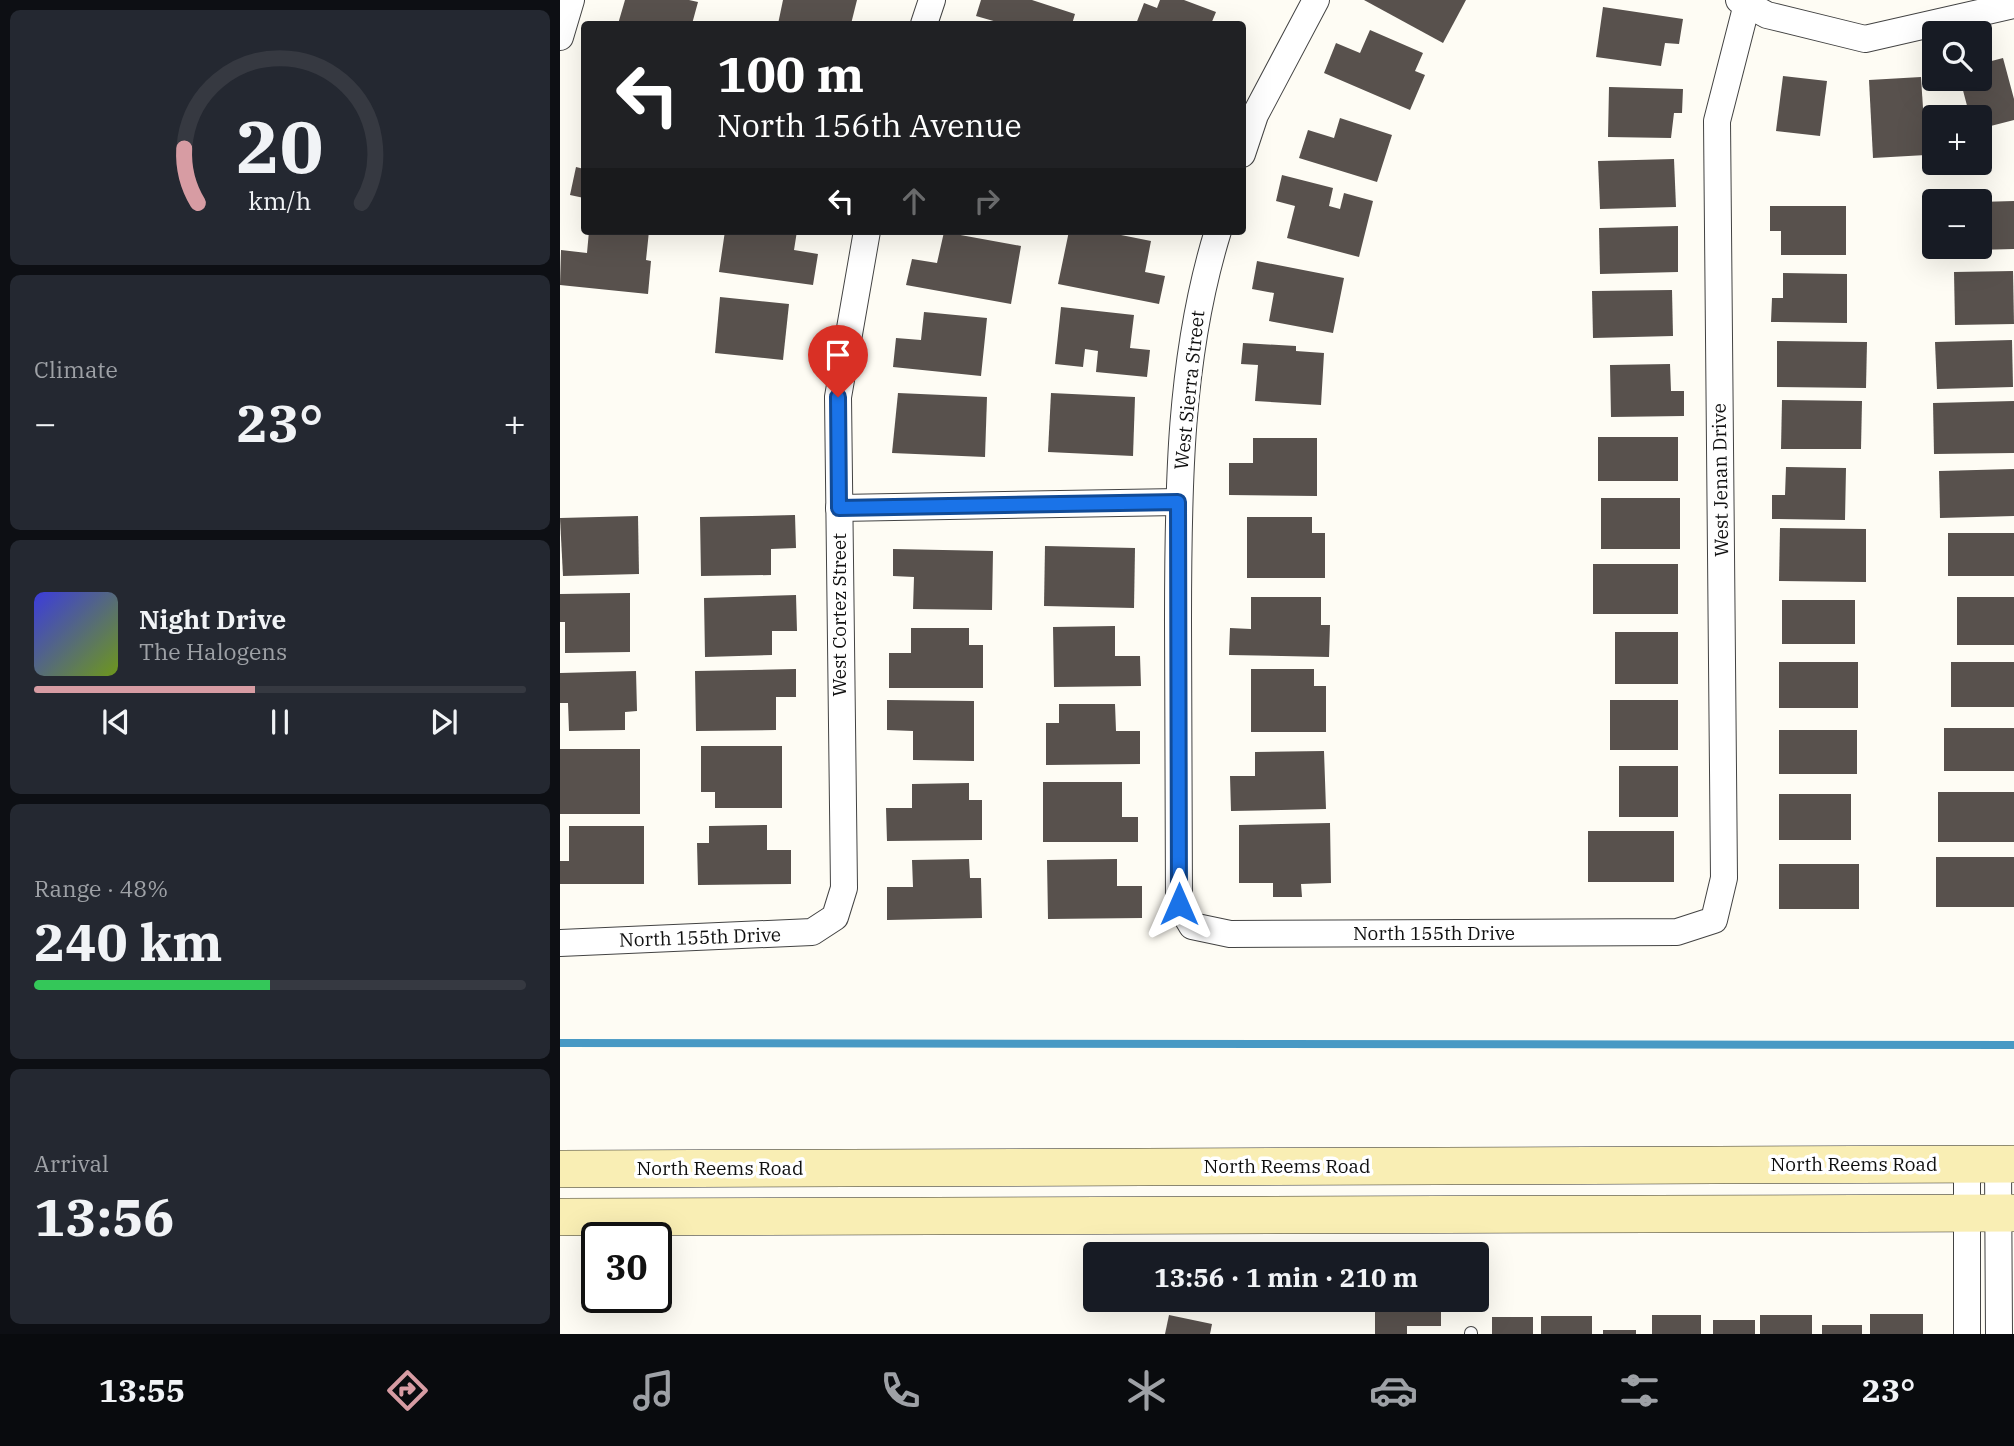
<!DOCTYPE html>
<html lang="en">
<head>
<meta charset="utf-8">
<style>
	:root { --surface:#171b24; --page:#242831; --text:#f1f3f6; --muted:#9ea1a6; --line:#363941; --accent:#d79ca3 }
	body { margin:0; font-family:"IBM Plex Serif",serif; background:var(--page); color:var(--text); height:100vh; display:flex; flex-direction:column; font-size:26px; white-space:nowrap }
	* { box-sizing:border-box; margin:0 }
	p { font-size:23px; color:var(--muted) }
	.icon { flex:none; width:38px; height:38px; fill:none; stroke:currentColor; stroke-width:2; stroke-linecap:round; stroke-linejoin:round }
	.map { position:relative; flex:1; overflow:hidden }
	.panel { display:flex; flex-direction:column; gap:10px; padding:10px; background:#0d0f14; width:560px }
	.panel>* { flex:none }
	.top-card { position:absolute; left:21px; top:21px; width:665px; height:214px; border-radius:7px; box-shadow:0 7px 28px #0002; background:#202124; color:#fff; overflow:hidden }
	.fabs { position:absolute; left:1362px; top:21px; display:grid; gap:14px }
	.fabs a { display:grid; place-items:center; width:70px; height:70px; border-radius:7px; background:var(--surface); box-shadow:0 7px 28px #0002; font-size:35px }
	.speed { position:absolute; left:21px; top:1222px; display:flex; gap:14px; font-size:35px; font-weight:700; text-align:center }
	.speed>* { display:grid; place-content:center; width:91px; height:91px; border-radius:50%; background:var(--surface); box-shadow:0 7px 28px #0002; line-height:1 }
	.speed .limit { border:4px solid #111; border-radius:10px; background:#fff; color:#111 }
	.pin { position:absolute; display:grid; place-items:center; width:60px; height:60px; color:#fff; margin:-72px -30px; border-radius:50% 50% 50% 0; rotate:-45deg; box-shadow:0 0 7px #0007 }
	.pin .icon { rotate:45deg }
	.me { position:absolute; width:77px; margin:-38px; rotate:0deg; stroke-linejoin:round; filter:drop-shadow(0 0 5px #0008) }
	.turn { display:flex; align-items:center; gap:24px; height:147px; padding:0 21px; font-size:32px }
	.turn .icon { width:91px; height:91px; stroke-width:2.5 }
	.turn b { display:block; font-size:49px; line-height:60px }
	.lanes { display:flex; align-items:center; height:66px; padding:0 21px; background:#0003; justify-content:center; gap:35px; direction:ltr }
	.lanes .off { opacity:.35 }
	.big { font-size:52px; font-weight:700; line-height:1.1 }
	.panel .widget { flex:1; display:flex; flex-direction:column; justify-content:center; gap:10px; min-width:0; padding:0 24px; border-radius:10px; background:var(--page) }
	.panel .dial { align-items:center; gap:0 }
	.dial svg { height:182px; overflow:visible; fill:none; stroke:var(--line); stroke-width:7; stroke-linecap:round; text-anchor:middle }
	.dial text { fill:var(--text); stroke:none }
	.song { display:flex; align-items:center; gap:21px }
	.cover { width:84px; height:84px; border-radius:10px; background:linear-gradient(135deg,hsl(240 70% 55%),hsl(80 70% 35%)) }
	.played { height:7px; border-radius:4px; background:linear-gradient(90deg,var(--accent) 45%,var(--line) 45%) }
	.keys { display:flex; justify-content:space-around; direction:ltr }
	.heat { display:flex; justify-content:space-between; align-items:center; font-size:38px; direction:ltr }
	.charge { height:10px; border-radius:5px; background:linear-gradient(90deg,#34c759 48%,var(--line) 0) }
	.trip { position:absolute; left:523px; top:1242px; width:406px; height:70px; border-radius:7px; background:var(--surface); box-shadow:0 7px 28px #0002; font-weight:700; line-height:70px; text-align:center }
	.dock { display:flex; height:112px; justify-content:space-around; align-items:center; background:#090b0e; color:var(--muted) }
	.dock .icon { width:49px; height:49px }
	.dock .active { color:var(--accent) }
	.dock b { font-size:32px; color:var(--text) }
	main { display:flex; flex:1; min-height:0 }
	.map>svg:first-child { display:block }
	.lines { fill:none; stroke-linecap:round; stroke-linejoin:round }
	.stream { stroke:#4899c4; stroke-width:8 }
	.building { fill:#58514d }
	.lane-casing { stroke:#434343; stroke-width:14 }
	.street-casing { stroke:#434343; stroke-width:28 }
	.secondary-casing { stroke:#323232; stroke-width:38 }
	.lane { stroke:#fff; stroke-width:12 }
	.street { stroke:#fff; stroke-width:26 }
	.secondary { stroke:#f9eeb4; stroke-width:37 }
	.route-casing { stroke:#114b97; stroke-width:18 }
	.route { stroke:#1a73e8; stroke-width:12 }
	.labels { text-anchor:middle; stroke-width:7; stroke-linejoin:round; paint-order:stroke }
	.street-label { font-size:19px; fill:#101010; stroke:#fff }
</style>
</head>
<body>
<main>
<section class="panel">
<div class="widget dial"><svg viewBox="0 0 100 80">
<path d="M14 69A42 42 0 1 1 86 69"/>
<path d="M14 69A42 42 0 0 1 8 45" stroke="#d79ca3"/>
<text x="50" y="56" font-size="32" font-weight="700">20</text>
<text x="50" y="72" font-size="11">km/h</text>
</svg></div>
<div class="widget"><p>Climate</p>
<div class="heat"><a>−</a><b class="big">23°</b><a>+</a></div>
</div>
<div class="widget">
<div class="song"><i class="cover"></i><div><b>Night Drive</b><p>The Halogens</p></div></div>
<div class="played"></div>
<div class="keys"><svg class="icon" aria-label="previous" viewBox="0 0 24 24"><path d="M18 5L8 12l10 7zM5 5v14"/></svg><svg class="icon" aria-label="pause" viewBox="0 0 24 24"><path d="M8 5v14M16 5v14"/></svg><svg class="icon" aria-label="next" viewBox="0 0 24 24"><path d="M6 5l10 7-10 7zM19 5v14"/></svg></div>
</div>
<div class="widget"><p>Range · 48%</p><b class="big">240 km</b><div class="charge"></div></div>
<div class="widget"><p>Arrival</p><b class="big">13:56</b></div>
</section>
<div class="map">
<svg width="1454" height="1334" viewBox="0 0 1454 1334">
	<rect width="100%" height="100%" fill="#fefcf4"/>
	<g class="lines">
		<polyline class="stream" points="0,1043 1454,1045"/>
	</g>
	<g class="building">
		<polygon points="65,0 129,0 138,2 132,24 58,24"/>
		<polygon points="223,0 297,0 291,24 218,24"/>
		<polygon points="421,0 472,0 515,14 512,24 437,24 437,22 416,16"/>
		<polygon points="600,0 624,0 656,12 651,24 576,24 584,3 597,8"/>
		<polygon points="804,0 906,0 883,43"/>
		<polygon points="1043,7 1123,19 1119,44 1105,43 1101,66 1036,57"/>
		<polygon points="810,30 863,53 855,71 865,75 850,110 764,73 776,43 800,53"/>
		<polygon points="1443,58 1454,99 1454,120 1419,129 1419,117 1410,117 1400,79 1419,79 1419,60 1423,59 1424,63"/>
		<polygon points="1223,76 1267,81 1260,136 1216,131"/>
		<polygon points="1361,77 1366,155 1313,158 1309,80"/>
		<polygon points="1049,87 1123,89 1122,113 1114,113 1111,138 1048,137"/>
		<polygon points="780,118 832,135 817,182 739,158 748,130 774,138"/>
		<polygon points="1114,159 1116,207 1040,209 1038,161"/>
		<polygon points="16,167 24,169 24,198 10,195"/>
		<polygon points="722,175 773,188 769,206 780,209 784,193 813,201 799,257 727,238 735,206 716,201"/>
		<polygon points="1454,201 1454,249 1378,251 1378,247 1419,247 1419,202"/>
		<polygon points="1210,206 1286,206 1286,255 1221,255 1221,231 1210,231"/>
		<polygon points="1118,226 1118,272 1040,274 1039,228"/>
		<polygon points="29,231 89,231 86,260 91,261 88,294 0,285 1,250 27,253"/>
		<polygon points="165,231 237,231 234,250 258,254 253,285 159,272"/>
		<polygon points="509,231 541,231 591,241 585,272 605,276 599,304 498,284"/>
		<polygon points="384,232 461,246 451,304 346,285 352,259 377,263"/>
		<polygon points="697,261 784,278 773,333 709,321 714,293 692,289"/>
		<polygon points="1453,271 1454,324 1395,325 1394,272"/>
		<polygon points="1223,273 1287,274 1287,323 1211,322 1212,298 1223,298"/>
		<polygon points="1112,290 1113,336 1033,338 1032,291"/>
		<polygon points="160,297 229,304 223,360 155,353"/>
		<polygon points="501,307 574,315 570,348 590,350 587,377 536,372 538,351 525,349 523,367 495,364"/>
		<polygon points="364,312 427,318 421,376 333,367 336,338 361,340"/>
		<polygon points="1452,340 1453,387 1377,389 1375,342"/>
		<polygon points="1217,341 1307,342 1306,388 1217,387"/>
		<polygon points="683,343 736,346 736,351 764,353 761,405 695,401 698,365 681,364"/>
		<polygon points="1110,364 1111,391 1124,391 1124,416 1051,417 1050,365"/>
		<polygon points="338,393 427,397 425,457 332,453"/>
		<polygon points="491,393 575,397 573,456 488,452"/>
		<polygon points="1222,400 1302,401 1301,449 1221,449"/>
		<polygon points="1454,401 1454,453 1374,454 1373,403"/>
		<rect x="1038" y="437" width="80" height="44"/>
		<polygon points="693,438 757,438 757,496 669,495 669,463 693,463"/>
		<polygon points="1226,467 1286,468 1285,520 1212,519 1212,495 1225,495"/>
		<polygon points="1454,469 1454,516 1380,518 1379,471"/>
		<rect x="1041" y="498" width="79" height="51"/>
		<polygon points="235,515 236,548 211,549 211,575 141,576 140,517"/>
		<polygon points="78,516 79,574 3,576 0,518"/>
		<polygon points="687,517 752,517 752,533 765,533 765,578 687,578"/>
		<polygon points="1220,528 1306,529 1306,582 1219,581"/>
		<rect x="1388" y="533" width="66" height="43"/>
		<polygon points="485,546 575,548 574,608 484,606"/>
		<polygon points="333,549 433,551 432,610 353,609 354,577 333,576"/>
		<rect x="1033" y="564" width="85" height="50"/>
		<polygon points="70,593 70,652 5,653 5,622 0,622 0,594"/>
		<polygon points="236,595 237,631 212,631 212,655 145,657 144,598"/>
		<polygon points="691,597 761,597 761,625 770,625 769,657 669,655 670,628 691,629"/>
		<rect x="1397" y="597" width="57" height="48"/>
		<rect x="1222" y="600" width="73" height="44"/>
		<polygon points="555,626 555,656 580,656 581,686 494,687 493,627"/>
		<polygon points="351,628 409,628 409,645 423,645 423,688 329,688 329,653 351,653"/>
		<rect x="1055" y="632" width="63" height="52"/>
		<rect x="1219" y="662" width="79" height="46"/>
		<rect x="1391" y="662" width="63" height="45"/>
		<polygon points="236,669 236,697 216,697 216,730 136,731 135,671"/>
		<polygon points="691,669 754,669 754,686 766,686 766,732 691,732"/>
		<polygon points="76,671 77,711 65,712 65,730 9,731 8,703 0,703 0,673"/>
		<polygon points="327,700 414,701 414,761 353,760 353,731 327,730"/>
		<rect x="1050" y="700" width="68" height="50"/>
		<polygon points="499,704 555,704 556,731 580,731 580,764 486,765 486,723 499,723"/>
		<rect x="1384" y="728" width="70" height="43"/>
		<rect x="1219" y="730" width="78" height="44"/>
		<polygon points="141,746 222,746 222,808 155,808 155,792 141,792"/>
		<rect x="0" y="749" width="80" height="65"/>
		<polygon points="764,751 766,809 671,811 670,776 695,776 695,752"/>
		<rect x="1059" y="766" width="59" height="51"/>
		<polygon points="483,782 562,782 562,817 578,817 578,842 483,842"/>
		<polygon points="409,783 409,800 422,800 422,840 327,841 326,808 352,808 352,784"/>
		<rect x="1378" y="792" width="76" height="50"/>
		<rect x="1219" y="794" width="72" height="46"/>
		<polygon points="770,823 771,883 741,884 742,897 713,897 713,883 679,883 679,825"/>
		<polygon points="207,825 207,850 231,850 231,884 138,885 137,843 149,843 149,826"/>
		<polygon points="9,826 84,826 84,884 0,884 0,861 9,861"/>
		<rect x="1028" y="831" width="86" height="51"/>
		<rect x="1376" y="857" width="78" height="50"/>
		<polygon points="409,859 410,878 421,878 422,918 327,920 327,887 353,887 352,860"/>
		<polygon points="557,859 557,886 582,886 582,918 488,919 487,860"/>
		<rect x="1219" y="864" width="80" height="45"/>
		<polygon points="815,1300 881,1300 881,1326 847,1326 847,1334 815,1334"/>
		<rect x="1310" y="1314" width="53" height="20"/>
		<polygon points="609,1315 652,1324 650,1334 605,1334"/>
		<rect x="1092" y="1315" width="49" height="19"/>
		<rect x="1200" y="1315" width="52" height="19"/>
		<rect x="981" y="1316" width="51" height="18"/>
		<rect x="932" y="1317" width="41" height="17"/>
		<rect x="1153" y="1320" width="42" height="14"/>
		<rect x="1262" y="1325" width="40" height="9"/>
		<rect x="1043" y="1330" width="33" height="4"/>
	</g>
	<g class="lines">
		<defs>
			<polyline id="lane" points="911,1333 911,1334"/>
			<g id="street">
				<polyline points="1179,0 1207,15 1305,39 1454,5"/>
				<polyline points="364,24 372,0"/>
				<polyline points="0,37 11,0"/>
				<polyline points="682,154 695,115 756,0"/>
				<path d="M 658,231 C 619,357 618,490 618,621 C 619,716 619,810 619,904 L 632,926 L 670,934 L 1117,932 L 1154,920 L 1164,878 L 1157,121 L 1187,4"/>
				<polyline points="279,508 618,502"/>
				<polyline points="0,943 252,932 275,917 284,888 278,397 307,231"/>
				<polyline points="1407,1164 1407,1334"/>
				<polyline points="1438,1164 1439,1334"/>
			</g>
			<g id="secondary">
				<polyline points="0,1169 1454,1164"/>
				<polyline points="0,1217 1454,1213"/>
			</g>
		</defs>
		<use href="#lane" class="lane-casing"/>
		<use href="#street" class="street-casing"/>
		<use href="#secondary" class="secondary-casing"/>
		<use href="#lane" class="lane"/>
		<use href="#street" class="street"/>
		<use href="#secondary" class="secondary"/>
	</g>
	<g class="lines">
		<defs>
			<polyline id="route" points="278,397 279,508 618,502 619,904"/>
		</defs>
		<use href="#route" class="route-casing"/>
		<use href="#route" class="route"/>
	</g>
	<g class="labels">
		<g class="street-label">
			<text transform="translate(629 390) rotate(-84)" y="7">West Sierra Street</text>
			<text transform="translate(1160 480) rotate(-91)" y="7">West Jenan Drive</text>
			<text transform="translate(279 615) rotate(-90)" y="7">West Cortez Street</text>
			<text x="874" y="940">North 155th Drive</text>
			<text transform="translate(140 937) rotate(-2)" y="7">North 155th Drive</text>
			<text x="1294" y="1171">North Reems Road</text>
			<text x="727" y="1173">North Reems Road</text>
			<text x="160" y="1175">North Reems Road</text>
		</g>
	</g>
</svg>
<div class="fabs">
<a><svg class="icon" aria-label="search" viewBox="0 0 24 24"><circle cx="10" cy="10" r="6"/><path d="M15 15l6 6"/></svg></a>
<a>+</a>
<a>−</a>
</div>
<div class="speed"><div class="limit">30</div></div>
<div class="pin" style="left:278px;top:397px;background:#d93025"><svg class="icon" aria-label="arrive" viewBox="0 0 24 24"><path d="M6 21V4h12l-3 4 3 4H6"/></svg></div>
<svg class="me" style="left:619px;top:904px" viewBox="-20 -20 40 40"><path d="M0-17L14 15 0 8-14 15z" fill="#1a73e8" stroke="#fff" stroke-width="4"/></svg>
<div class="trip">13:56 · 1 min · 210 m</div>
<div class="top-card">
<div class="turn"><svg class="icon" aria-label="left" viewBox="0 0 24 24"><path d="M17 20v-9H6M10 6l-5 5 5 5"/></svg><div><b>100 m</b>North 156th Avenue</div></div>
<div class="lanes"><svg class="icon" aria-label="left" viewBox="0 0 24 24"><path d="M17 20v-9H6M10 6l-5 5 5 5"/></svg><svg class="icon off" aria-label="ahead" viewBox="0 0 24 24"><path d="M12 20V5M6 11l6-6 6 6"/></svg><svg class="icon off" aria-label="right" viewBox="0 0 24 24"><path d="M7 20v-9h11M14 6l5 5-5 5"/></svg></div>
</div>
</div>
</main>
<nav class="dock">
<b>13:55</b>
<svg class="icon active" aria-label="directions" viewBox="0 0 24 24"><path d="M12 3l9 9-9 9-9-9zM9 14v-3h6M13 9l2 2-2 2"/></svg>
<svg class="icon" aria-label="music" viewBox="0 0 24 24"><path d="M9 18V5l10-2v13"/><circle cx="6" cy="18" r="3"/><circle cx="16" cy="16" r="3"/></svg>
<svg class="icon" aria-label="phone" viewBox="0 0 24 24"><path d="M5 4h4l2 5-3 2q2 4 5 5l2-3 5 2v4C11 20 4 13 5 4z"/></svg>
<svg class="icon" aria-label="climate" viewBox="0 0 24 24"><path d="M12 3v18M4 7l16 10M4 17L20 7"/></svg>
<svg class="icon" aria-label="car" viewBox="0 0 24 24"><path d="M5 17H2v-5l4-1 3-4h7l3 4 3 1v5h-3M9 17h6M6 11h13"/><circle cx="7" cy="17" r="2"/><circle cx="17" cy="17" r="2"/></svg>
<svg class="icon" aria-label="filters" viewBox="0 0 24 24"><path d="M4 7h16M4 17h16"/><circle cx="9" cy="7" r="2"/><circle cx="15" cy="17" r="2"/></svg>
<b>23°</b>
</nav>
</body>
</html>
